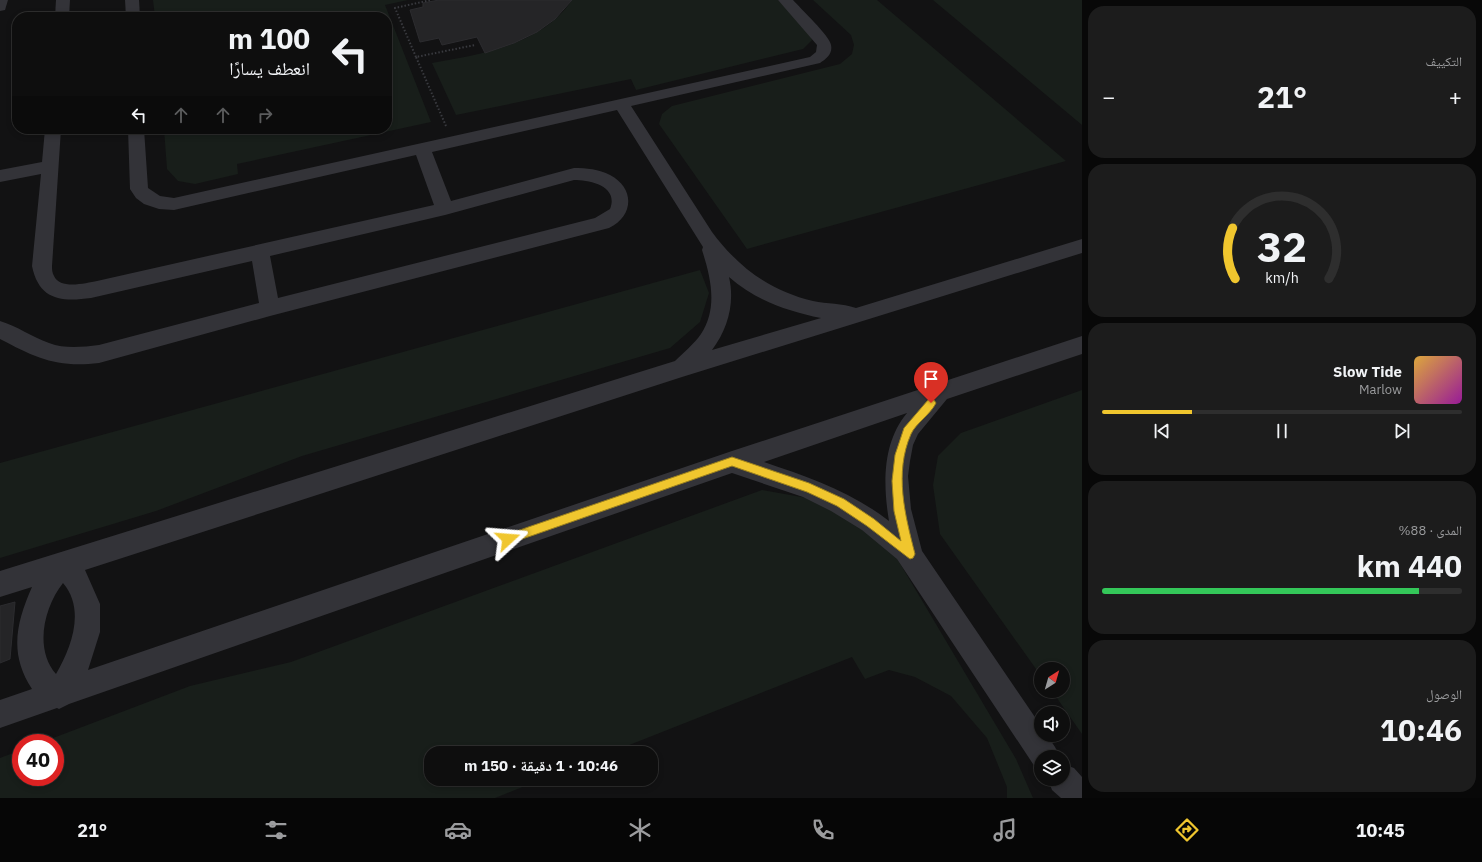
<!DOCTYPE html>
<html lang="ar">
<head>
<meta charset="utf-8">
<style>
	:root { --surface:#0e0e0e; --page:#1c1c1c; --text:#f1f3f6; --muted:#9b9c9e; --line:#2e2e2e; --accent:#f0c62e }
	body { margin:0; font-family:"IBM Plex Sans","Noto Naskh Arabic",sans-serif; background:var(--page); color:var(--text); direction:rtl; height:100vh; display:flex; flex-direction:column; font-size:15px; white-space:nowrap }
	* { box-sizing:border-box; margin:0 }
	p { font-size:13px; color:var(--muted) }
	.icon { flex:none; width:22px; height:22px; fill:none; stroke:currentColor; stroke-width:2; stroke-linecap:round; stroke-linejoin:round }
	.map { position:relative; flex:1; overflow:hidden; direction:ltr }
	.side { display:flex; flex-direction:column; gap:6px; padding:6px; background:#080808; width:400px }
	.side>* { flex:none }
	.top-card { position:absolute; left:12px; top:12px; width:380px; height:122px; border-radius:16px; box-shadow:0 2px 6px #0003,0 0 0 1px var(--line); direction:rtl; background:#0e0e0e; color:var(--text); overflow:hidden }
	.needle { width:26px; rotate:37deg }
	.controls { position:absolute; left:1034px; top:662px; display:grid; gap:8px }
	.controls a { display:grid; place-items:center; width:36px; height:36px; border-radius:50%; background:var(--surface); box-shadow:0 2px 6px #0003,0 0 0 1px var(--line); font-size:20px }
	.speed { position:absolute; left:12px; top:734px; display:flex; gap:8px; font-size:20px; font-weight:700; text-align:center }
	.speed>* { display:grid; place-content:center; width:52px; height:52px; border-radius:50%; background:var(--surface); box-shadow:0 2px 6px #0003,0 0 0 1px var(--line); line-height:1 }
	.speed .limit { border:6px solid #d22; background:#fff; color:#111 }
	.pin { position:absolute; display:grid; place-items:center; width:34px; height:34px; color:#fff; margin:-41px -17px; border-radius:50% 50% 50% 0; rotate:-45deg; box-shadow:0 0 4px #0007 }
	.pin .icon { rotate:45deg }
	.me { position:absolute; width:44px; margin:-22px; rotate:71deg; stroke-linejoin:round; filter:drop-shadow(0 0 3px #0008) }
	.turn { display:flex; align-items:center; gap:14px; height:84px; padding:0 16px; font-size:18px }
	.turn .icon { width:52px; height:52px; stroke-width:2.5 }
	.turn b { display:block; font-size:28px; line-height:34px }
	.lanes { display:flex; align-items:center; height:38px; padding:0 16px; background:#0003; justify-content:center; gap:20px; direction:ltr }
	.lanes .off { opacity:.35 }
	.big { font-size:30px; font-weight:800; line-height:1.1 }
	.side .widget { flex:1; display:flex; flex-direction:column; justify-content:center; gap:6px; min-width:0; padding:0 14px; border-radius:16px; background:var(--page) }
	.side .dial { align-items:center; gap:0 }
	.dial svg { height:104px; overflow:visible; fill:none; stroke:var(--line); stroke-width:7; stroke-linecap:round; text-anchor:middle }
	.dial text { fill:var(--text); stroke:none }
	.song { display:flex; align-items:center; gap:12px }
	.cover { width:48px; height:48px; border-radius:6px; background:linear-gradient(135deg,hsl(40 70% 55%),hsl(300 70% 35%)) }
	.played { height:4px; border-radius:2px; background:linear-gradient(90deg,var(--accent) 25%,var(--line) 25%) }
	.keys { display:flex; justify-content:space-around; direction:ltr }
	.heat { display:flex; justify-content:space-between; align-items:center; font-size:22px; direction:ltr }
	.charge { height:6px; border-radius:3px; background:linear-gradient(90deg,#34c759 88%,var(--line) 0) }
	.trip { position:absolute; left:424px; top:746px; width:234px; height:40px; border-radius:16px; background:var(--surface); box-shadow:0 2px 6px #0003,0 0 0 1px var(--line); font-weight:800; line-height:40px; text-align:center; direction:rtl }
	.menu { display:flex; height:64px; justify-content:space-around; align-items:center; background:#060606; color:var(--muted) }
	.menu .icon { width:28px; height:28px }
	.menu .current { color:var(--accent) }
	.menu b { font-size:18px; color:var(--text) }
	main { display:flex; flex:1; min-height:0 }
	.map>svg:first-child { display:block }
	.green { fill:#181e1a }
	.building { fill:#252527; stroke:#2c2c2f }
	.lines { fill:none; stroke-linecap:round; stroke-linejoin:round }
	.path { stroke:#393a3f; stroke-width:2; stroke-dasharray:1.5 2; stroke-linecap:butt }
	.minor { fill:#333338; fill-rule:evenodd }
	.route { fill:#f0c62e; stroke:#9c811e }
</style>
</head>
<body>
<main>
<section class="side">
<div class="widget"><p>التكييف</p>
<div class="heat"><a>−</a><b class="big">21°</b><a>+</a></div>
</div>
<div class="widget dial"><svg viewBox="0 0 100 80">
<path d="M14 69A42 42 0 1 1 86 69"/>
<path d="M14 69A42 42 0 0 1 12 30" stroke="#f0c62e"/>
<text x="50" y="56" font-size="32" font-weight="700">32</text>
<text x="50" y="72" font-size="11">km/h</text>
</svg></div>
<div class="widget">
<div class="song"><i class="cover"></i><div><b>Slow Tide</b><p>Marlow</p></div></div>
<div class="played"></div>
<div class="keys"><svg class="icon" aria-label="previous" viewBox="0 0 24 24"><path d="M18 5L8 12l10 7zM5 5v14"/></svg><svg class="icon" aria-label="pause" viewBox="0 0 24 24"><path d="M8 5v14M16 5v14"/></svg><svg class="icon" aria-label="next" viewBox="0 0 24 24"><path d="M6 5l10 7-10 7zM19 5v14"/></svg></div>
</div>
<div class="widget"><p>المدى · 88%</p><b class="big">440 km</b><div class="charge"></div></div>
<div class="widget"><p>الوصول</p><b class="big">10:46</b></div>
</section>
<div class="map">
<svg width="1082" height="798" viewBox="0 0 1082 798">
	<rect width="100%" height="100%" fill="#121213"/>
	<g class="green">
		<polygon points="153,0 408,0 385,5 431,122 237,164 238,174 195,184 178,181 167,169 164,129 387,129 387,17 155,17"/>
		<path d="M 572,0 L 778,0 L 809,30 L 812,40 L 803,49 L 636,90 L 631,79 L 456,115 L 432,63 C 481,54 542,45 572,0 Z"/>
		<polygon points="813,0 877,0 1066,161 747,249 659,124 662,114 672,106 840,64 852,54 854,45 851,35"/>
		<polygon points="933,0 1082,0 1082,125"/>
		<polygon points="700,270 709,293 700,322 670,348 302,456 156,511 0,558 0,463"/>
		<polygon points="1082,390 1082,734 1052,691 1063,691 1063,669 1041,669 1041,676 940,534 933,485 938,456 961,433"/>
		<polygon points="762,490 807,498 848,518 895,555 1016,759 1033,798 1007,798 1007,787 987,738 951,696 915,677 889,670 865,679 852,657 609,753 431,753 431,779 543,779 495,798 0,798 0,758 21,750 21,777 55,777 55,743 40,743 190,686 291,662"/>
	</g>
	<g class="building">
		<polygon points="439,0 572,0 555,19 537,32 514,43 485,53 477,37 442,45 439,38 420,42 410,10 423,7 423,3"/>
		<polygon points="15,602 10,659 0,663 0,606"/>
	</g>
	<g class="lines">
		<g class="path">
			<polyline points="416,57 395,8 431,0"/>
			<polyline points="446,126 416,57 475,45"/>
		</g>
		<g class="minor">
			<polygon points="0,0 8,0 5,10 0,11"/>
			<polygon points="56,0 70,0 69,17 55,17"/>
			<polygon points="125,0 139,0 140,17 126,17"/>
			<path d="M 778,0 L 793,0 C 800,8 830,36 831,45 C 833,54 826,59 820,63 L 631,106 L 712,232 C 738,267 770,291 813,301 C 827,304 842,303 856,308 L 1082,239 L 1082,253 L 682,377 L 85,570 L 100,604 L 100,632 L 88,670 L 732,451 L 1082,336 L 1082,354 L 947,399 L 918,434 L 913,445 L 910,461 L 908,476 L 911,509 L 922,551 L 1041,726 L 1041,735 L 1047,735 L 1055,747 L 1060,757 L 1041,757 L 1041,770 L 1035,767 L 897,559 L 862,530 L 831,511 L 803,497 L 732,473 L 69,704 L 59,709 L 57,708 L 0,728 L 0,700 L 32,689 C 9,654 16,623 32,587 L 0,597 L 0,571 L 675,361 C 684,352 694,344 701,334 C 718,308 711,278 702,250 L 703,247 L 617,110 L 432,152 L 451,201 L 574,168 C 586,168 599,169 610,175 C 635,188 634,216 609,228 L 270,316 L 99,363 C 57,368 36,358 0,339 L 0,321 C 17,326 32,337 49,343 C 65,349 82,347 99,345 L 259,303 L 252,261 L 91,298 C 61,302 39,300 32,266 L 41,174 L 0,182 L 0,170 L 42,162 L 45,129 L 61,129 L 52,266 C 52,269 52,273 54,276 C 60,290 86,283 97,281 L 434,205 L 416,155 L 174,210 L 159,209 L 144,204 L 136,198 L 130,189 L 128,129 L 144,129 L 148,188 L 160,196 L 174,198 L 810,57 L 816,52 L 817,45 ZM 574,180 C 590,180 619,186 610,209 L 595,218 L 278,298 L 270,256 L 445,215 ZM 729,277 C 755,300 787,311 821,318 L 712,350 C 728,329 735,303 729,277 ZM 907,413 C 882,443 883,485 889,521 C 852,492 808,477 764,462 ZM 63,583 C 86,610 71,648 56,674 C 34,649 44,607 63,583 Z"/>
			<polygon points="1063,764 1074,768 1082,777 1082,798 1061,798 1052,790 1048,779 1063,779"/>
		</g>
	</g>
	<path class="route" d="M 931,399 L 934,400 L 936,403 C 930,415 916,423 911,434 C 894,473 905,515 915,554 L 913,558 L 910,559 L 867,526 L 837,506 L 807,492 L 732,466 L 508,544 L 504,543 L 503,539 L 504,536 L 508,534 L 732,457 L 809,483 L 844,499 L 874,519 L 901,541 L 894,511 L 892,481 L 895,455 L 904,428 L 928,400 Z"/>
</svg>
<div class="controls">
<a><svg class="needle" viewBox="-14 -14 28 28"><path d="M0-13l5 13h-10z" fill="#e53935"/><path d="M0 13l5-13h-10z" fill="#9b9c9e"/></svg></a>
<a><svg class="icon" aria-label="sound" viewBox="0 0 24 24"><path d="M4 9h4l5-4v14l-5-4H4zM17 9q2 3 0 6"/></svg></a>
<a><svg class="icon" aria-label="layers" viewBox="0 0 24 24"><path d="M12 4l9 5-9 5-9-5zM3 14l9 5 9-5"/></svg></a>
</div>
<div class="speed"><div class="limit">40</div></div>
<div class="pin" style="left:931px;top:403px;background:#d93025"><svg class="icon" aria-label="arrive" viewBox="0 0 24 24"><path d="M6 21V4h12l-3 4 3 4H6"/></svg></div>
<svg class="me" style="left:508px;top:539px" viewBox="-20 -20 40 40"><path d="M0-17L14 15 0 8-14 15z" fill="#f0c62e" stroke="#fff" stroke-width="4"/></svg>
<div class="trip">10:46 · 1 دقيقة · 150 m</div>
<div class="top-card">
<div class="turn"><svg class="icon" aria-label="left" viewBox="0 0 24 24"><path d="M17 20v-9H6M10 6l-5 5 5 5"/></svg><div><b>100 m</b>انعطف يسارًا</div></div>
<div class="lanes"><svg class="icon" aria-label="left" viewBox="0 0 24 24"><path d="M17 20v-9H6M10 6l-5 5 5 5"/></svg><svg class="icon off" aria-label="ahead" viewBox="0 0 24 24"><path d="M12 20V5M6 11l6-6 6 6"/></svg><svg class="icon off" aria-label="ahead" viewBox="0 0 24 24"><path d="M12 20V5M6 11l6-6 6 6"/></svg><svg class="icon off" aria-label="right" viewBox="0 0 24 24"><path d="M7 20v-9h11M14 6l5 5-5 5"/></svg></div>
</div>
</div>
</main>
<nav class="menu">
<b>10:45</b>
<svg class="icon current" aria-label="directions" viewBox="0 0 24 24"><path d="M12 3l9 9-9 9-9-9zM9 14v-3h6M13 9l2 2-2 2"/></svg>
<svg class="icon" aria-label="music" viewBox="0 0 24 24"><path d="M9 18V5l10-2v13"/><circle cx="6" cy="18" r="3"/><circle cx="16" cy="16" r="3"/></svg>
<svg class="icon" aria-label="phone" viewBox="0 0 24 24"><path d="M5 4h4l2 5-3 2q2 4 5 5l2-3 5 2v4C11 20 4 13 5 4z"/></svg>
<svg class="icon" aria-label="climate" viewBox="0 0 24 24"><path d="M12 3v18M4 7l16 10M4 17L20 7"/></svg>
<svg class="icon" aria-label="car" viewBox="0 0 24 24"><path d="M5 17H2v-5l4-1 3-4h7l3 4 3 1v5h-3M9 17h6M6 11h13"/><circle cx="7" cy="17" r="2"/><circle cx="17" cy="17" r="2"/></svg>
<svg class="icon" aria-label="filters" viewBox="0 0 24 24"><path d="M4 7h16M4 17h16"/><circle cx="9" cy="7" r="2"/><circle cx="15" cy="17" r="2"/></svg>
<b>21°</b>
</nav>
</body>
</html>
